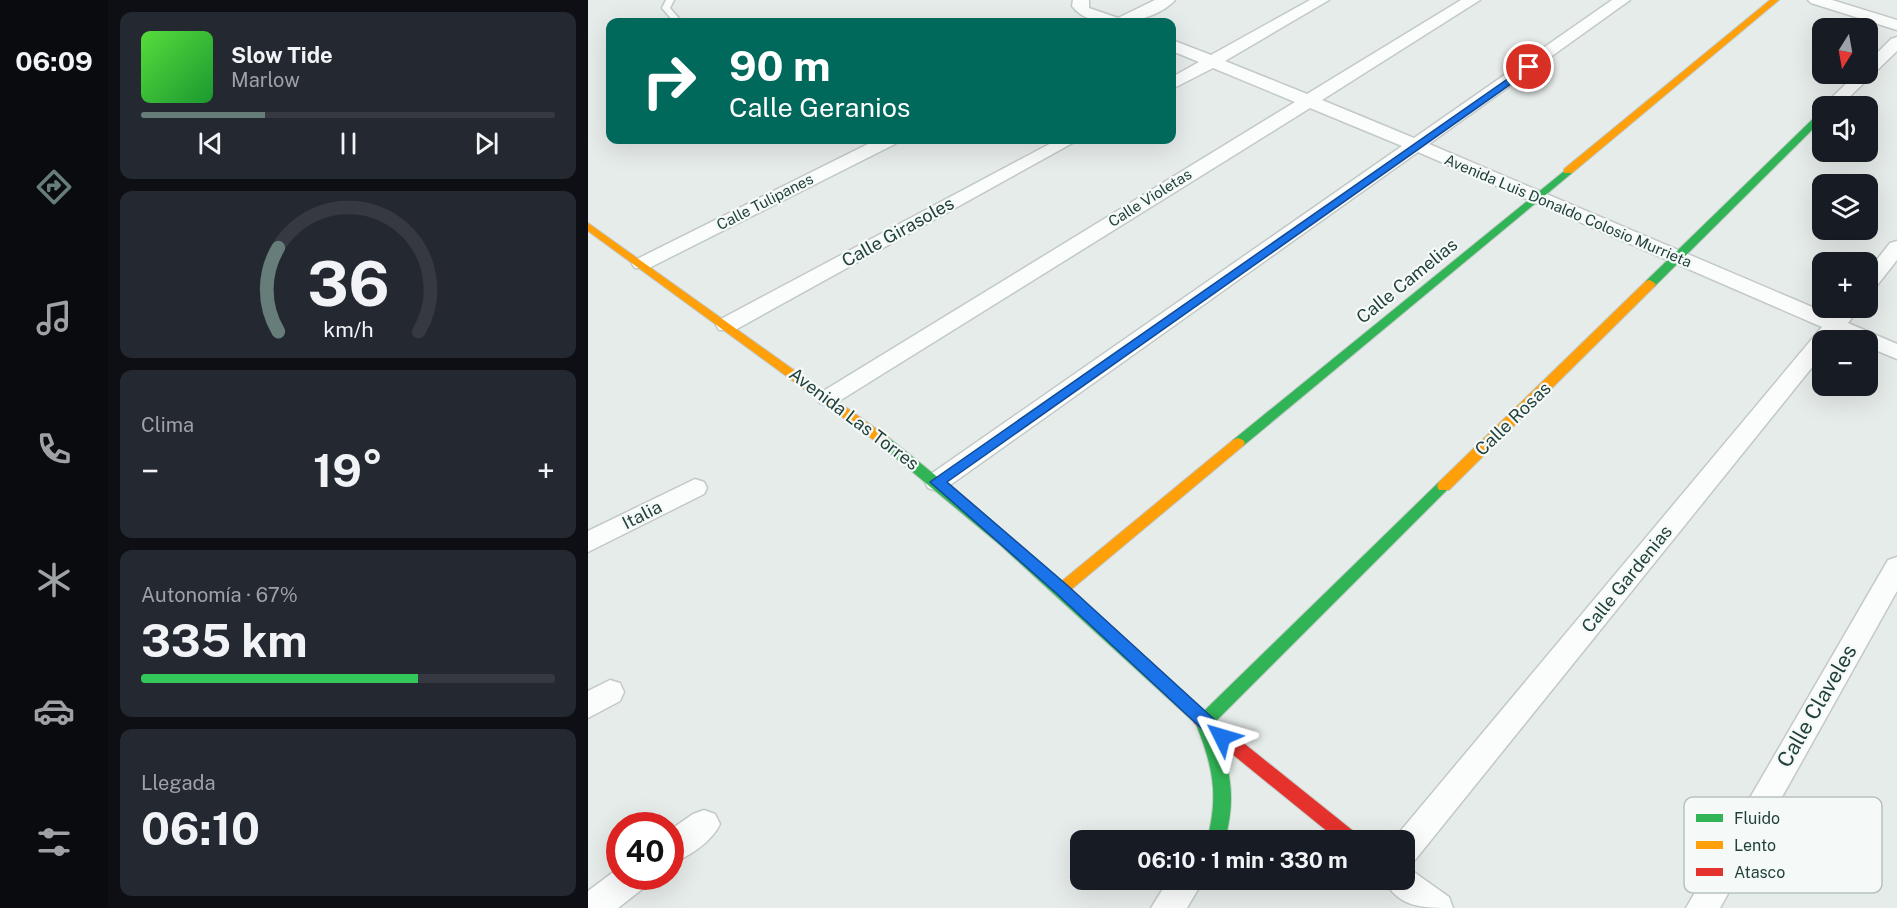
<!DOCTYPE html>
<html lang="es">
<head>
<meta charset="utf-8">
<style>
	:root { --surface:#171b24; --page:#242831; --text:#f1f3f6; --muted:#9ea1a6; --line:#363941; --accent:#677d79 }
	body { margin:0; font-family:"Public Sans",sans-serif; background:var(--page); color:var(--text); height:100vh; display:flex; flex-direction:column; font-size:22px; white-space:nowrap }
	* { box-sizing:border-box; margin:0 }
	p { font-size:20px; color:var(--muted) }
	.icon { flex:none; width:33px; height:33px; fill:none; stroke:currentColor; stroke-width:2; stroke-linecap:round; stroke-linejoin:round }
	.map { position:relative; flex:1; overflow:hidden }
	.details { display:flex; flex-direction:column; gap:12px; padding:12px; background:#0d0f14; width:480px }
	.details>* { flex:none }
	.guide { position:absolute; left:18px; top:18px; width:570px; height:126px; border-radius:12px; box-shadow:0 6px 24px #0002; background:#00695c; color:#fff; overflow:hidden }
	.needle { width:39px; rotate:191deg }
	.tools { position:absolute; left:1224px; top:18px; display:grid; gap:12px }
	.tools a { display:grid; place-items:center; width:66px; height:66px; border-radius:12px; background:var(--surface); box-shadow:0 6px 24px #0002; font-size:30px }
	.speed { position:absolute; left:18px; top:812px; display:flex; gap:12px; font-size:30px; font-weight:700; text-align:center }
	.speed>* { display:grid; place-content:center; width:78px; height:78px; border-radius:50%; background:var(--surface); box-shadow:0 6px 24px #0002; line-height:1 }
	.speed .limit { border:9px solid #d22; background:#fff; color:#111 }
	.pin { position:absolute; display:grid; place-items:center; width:51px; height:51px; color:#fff; margin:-26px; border:3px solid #fff; border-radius:50%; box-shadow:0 2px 6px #0007 }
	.me { position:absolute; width:66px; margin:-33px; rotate:310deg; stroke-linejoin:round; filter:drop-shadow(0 0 4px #0008) }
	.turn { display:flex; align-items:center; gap:21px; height:126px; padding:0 24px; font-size:27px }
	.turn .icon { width:78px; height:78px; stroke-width:2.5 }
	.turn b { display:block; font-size:42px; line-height:51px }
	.big { font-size:45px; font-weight:700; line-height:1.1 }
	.details .widget { flex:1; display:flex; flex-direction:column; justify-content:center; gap:9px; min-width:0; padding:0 21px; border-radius:12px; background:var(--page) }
	.details .dial { align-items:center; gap:0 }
	.dial svg { height:156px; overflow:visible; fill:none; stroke:var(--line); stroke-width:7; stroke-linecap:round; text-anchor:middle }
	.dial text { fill:var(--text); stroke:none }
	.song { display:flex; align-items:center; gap:18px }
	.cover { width:72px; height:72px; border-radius:9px; background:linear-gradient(135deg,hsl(110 70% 55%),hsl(130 70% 35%)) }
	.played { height:6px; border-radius:3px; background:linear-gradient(90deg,var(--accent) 30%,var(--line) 30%) }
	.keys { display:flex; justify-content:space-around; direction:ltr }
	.heat { display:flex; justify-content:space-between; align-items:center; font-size:33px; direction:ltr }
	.charge { height:9px; border-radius:4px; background:linear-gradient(90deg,#34c759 67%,var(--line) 0) }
	.trip { position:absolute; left:482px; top:830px; width:345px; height:60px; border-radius:12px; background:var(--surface); box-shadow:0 6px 24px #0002; font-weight:700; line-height:60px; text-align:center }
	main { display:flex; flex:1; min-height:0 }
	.dock { display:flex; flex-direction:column; width:108px; justify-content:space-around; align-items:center; background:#090b0e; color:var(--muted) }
	.dock .icon { width:42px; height:42px }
	.dock .on { color:var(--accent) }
	.dock b { font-size:27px; color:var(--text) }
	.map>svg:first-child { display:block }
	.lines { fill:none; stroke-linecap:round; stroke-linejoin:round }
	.lane-casing { stroke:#c3c9c7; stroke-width:3 }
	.street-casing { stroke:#c3c9c7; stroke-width:3 }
	.fast-casing { stroke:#c1cac7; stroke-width:2 }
	.slow-casing { stroke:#c1cac7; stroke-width:2 }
	.jam-casing { stroke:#c1cac7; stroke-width:2 }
	.lane { fill:#fbfcfc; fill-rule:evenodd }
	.street { fill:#fbfcfc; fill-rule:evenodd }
	.fast { fill:#30b455; fill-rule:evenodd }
	.slow { fill:#ff9f0a; fill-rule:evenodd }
	.jam { fill:#e5322d; fill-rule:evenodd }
	.route { fill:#1a73e8; stroke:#114b97; stroke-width:1.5 }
	.labels { text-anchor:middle; stroke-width:4.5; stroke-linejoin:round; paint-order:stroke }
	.far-street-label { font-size:15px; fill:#22413c; stroke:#f5faf8 }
	.street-label { font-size:18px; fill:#22413c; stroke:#f5faf8 }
	.near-street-label { font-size:21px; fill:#22413c; stroke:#f5faf8 }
	.key { fill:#f5faf8; stroke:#b6c2c0; stroke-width:1.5 }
	.key-label { font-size:16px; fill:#22413c }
</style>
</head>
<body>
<main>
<nav class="dock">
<b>06:09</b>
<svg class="icon on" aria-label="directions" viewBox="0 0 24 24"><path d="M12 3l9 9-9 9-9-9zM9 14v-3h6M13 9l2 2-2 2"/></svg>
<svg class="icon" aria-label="music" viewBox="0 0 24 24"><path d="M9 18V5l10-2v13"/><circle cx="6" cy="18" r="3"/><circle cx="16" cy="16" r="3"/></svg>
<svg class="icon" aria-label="phone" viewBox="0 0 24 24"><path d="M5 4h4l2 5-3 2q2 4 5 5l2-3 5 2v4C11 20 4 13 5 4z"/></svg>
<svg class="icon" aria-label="climate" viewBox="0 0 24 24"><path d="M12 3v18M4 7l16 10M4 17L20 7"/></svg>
<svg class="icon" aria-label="car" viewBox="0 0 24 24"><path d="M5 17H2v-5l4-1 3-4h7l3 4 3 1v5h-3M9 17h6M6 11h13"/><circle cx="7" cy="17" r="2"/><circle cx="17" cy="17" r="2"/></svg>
<svg class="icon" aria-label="filters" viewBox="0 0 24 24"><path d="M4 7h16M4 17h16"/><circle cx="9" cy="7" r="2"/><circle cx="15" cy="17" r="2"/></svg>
</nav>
<section class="details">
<div class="widget">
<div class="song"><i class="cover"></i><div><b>Slow Tide</b><p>Marlow</p></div></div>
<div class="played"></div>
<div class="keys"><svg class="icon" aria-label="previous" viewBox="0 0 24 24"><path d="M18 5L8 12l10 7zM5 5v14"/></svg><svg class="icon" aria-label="pause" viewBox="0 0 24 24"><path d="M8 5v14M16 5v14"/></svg><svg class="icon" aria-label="next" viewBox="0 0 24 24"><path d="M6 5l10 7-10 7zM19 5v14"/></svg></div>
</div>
<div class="widget dial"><svg viewBox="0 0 100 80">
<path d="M14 69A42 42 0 1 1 86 69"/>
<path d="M14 69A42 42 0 0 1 14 26" stroke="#677d79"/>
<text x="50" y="56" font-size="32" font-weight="700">36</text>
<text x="50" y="72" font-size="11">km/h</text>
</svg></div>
<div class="widget"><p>Clima</p>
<div class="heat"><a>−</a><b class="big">19°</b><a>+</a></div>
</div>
<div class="widget"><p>Autonomía · 67%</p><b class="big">335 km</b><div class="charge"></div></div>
<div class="widget"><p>Llegada</p><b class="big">06:10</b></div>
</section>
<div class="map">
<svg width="1309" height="908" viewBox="0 0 1309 908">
	<rect width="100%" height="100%" fill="#e6ecea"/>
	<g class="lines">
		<defs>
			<polygon id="lane" points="78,0 86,0 82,8 94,22 86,22 74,8"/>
			<g id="street">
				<path d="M 485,0 L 501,0 L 501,8 L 530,18 L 567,0 L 587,0 C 567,23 504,34 484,6 Z"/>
				<polygon points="722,0 741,0 637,61 719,94 873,0 892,0 734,100 826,138 1024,0 1042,0 841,144 1243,315 1250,308 1271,308 1260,323 1309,344 1309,359 1280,347 1280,340 1264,340 1251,335 1246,340 1234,340 1234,355 827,860 816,865 816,840 805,840 1234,327 830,152 358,488 349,491 340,488 337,482 340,476 814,146 722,108 248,403 240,406 232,403 229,398 232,393 707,102 625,68 584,89 584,77 611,62 584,51 584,40 623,55"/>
				<polygon points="1220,0 1244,0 1309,20 1309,30 1223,3"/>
				<polygon points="1309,37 1309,51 1252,106 1235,106 1268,74 1280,74 1280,62 1303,39"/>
				<polygon points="288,140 310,140 307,144 61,268 47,268 44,264 47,260"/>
				<polygon points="469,140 490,140 147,330 131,330 128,325 131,320"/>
				<polygon points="1309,241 1309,260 1287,288 1280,290 1280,271 1302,243"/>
				<polygon points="107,479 116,482 119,488 116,494 0,552 0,531"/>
				<polygon points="1309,557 1309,591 1132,908 1098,908 1300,560"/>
				<polygon points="22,680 32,683 36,692 32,701 0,718 0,691"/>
				<path d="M 116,810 L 127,814 L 132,824 C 124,842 100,857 82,864 L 82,830 L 105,814 Z"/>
				<path d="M 816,865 L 861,897 L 865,908 C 835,908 810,908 796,879 L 816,879 Z"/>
				<polygon points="32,867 32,876 62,876 57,887 30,908 0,908 0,891"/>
				<polygon points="581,879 616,879 599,908 563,908"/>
			</g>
			<g id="fast">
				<polygon points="1234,112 1234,120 1066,287 1058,287 1056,284 1058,281 1231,113"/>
				<polygon points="980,168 985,171 984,173 655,446 645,446 643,443 645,440"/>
				<path d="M 296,436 L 301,438 C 410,524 514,617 616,711 L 851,482 L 861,482 L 863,486 L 625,724 C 642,766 649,795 637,840 L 619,840 C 631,795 625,767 608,724 L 412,545 L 291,444 L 289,441 Z"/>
			</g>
			<g id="slow">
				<polygon points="1182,0 1191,0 984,173 976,173 976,169"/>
				<polygon points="0,223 301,438 303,441 301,444 291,444 0,231"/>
				<polygon points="1062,280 1068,284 1066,287 861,490 851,490 849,486 851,482 1058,281"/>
				<polygon points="650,438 655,440 657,443 655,446 479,593 474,595 469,593 467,589 469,585 645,440"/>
			</g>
			<polygon id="jam" points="612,711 618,713 769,834 772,840 750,840 606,723 604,718 606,713"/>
		</defs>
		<use href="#lane" class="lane-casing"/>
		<use href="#street" class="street-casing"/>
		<use href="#fast" class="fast-casing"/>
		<use href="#slow" class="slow-casing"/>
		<use href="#jam" class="jam-casing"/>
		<use href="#lane" class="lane"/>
		<use href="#street" class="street"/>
		<use href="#fast" class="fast"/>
		<use href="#slow" class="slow"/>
		<use href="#jam" class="jam"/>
	</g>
	<polygon class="route" points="941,64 945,67 944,69 359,482 479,585 640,732 643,737 640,742 634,745 628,742 468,593 342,482"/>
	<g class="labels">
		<g class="far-street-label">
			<text transform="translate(562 198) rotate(-32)" y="5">Calle Violetas</text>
			<text transform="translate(177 202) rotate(-27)" y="5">Calle Tulipanes</text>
			<text transform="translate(980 211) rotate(23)" y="5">Avenida Luis Donaldo Colosio Murrieta</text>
		</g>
		<g class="street-label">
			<text transform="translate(310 232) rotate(-29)" y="6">Calle Girasoles</text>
			<text transform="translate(819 281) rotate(-39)" y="6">Calle Camelias</text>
			<text transform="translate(266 419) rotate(37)" y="6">Avenida Las Torres</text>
			<text transform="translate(925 419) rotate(-44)" y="6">Calle Rosas</text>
			<text transform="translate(54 515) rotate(-27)" y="6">Italia</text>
			<text transform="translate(1039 579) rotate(-51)" y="6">Calle Gardenias</text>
		</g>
		<g class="near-street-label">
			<text transform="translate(1229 706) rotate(-60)" y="7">Calle Claveles</text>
		</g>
	</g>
	<rect x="1096" y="797" width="198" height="96" rx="9" class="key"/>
	<rect x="1108" y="814" width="27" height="8" fill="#30b455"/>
	<rect x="1108" y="841" width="27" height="8" fill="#ff9f0a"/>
	<rect x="1108" y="868" width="27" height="8" fill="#e5322d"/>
	<g class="key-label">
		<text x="1146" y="824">Fluido</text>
		<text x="1146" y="851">Lento</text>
		<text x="1146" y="878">Atasco</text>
	</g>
</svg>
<div class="tools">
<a><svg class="needle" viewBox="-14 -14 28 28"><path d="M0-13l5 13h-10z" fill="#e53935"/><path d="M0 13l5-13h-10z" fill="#9ea1a6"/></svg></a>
<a><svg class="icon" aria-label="sound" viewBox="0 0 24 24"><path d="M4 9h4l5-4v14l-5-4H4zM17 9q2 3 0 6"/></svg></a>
<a><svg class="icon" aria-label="layers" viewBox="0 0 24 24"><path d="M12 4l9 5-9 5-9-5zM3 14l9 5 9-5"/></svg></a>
<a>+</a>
<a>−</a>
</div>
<div class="speed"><div class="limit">40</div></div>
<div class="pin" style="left:941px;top:67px;background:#d93025"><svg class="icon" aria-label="arrive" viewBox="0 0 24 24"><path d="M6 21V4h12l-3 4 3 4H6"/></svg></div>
<svg class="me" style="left:634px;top:737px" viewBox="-20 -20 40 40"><path d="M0-17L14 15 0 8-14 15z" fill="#1a73e8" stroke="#fff" stroke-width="4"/></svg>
<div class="trip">06:10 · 1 min · 330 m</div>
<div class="guide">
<div class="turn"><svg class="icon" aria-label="right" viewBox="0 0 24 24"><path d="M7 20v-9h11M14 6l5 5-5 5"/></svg><div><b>90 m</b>Calle Geranios</div></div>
</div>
</div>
</main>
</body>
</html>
